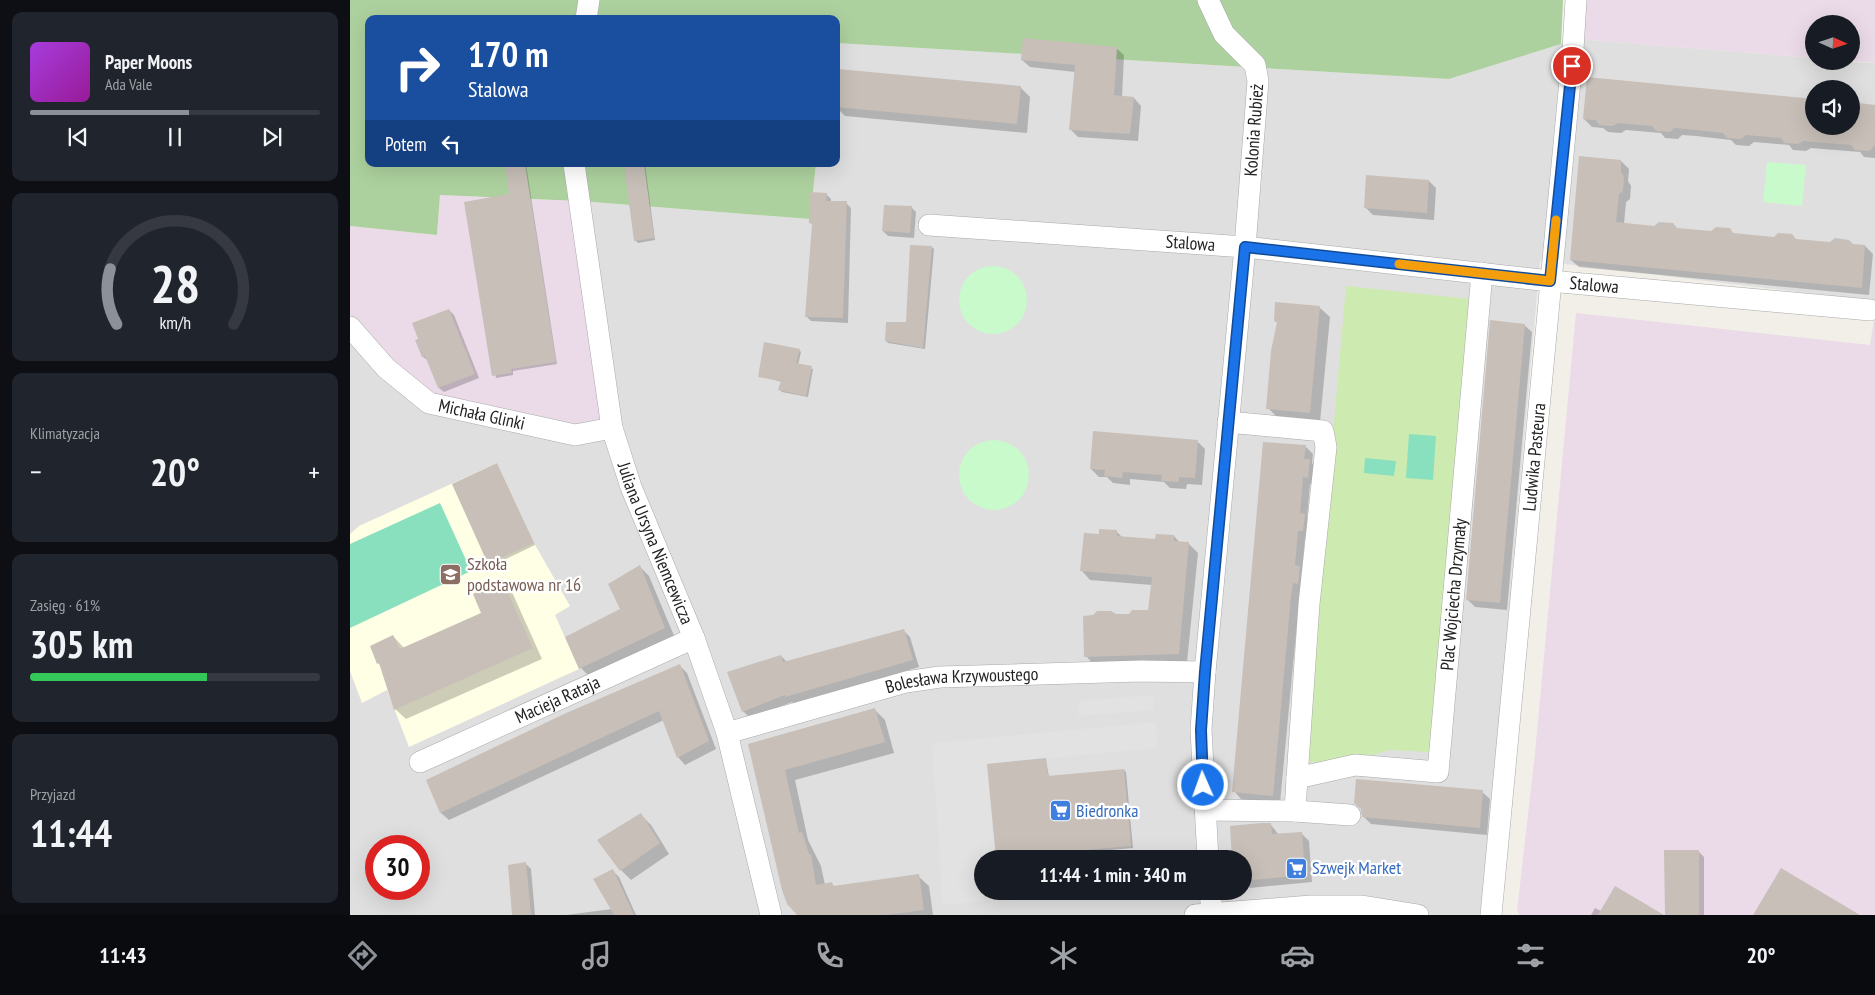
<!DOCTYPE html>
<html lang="pl">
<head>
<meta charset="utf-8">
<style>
	:root { --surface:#171b24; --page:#20242c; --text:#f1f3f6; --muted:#9ea1a6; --line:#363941; --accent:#8c9099 }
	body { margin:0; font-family:"PT Sans Narrow",sans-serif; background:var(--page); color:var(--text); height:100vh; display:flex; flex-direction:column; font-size:19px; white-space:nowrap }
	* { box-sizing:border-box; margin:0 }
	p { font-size:16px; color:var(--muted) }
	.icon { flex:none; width:28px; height:28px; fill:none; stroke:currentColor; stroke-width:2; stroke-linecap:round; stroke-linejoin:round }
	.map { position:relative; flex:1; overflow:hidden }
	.sheet { display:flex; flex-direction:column; gap:12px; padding:12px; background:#0d0f14; width:350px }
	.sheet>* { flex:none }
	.guide { position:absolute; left:15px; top:15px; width:475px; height:152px; border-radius:10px; box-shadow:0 5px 20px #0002; background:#1a4fa0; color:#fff; overflow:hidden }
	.needle { width:32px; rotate:93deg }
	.fabs { position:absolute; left:1455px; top:15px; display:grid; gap:10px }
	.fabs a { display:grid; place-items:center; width:55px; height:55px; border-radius:50%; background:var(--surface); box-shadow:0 5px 20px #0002; font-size:25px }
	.speed { position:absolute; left:15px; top:835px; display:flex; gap:10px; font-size:25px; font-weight:700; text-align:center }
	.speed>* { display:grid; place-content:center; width:65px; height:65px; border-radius:50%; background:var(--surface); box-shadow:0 5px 20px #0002; line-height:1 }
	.speed .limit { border:8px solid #d22; background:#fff; color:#111 }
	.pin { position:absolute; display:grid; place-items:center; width:42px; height:42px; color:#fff; margin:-21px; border:2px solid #fff; border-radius:50%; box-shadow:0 1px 5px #0007 }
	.me { position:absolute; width:55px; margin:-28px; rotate:358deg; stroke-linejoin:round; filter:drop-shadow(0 0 4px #0008) }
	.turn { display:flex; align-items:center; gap:18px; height:105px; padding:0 20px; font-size:22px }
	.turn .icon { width:65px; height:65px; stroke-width:2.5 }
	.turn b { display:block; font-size:35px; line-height:42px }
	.then { display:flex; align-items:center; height:48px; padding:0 20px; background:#0003; gap:10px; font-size:19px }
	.big { font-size:38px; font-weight:700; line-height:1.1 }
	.sheet .tile { flex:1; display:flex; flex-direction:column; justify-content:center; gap:8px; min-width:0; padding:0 18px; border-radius:10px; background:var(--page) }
	.sheet .dial { align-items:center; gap:0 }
	.dial svg { height:130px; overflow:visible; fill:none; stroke:var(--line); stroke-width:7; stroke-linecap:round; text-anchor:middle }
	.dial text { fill:var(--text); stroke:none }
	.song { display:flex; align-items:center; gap:15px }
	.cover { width:60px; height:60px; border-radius:8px; background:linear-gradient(135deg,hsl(280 70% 55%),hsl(300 70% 35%)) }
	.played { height:5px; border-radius:2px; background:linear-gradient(90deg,var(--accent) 55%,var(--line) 55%) }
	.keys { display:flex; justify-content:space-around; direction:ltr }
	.heat { display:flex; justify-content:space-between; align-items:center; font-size:28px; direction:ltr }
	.charge { height:8px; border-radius:4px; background:linear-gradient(90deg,#34c759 61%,var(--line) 0) }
	.trip { position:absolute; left:624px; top:850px; width:278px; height:50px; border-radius:25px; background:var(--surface); box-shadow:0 5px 20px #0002; font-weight:700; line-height:50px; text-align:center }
	.tabs { display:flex; height:80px; justify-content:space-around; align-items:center; background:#090b0e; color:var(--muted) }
	.tabs .icon { width:35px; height:35px }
	.tabs .active { color:var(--accent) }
	.tabs b { font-size:22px; color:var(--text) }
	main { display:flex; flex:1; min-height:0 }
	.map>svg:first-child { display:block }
	.residential { fill:#e0dfdf; fill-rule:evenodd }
	.industrial { fill:#ebdbe8 }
	.education { fill:#ffffe5 }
	.grass { fill:#cdebb0 }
	.forest { fill:#add19e }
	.park { fill:#c8facc }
	.pitch { fill:#88e0be }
	.parking { fill:#e2e2e2 }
	.shadow { fill:#0003 }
	.building { fill:#c7bfb8 }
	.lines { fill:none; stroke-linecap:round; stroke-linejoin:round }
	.minor-casing { stroke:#a9a9a9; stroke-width:22 }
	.minor { stroke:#fff; stroke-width:21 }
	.route-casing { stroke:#114b97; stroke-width:12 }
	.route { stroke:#1a73e8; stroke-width:9 }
	.slow { stroke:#f59e0b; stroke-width:9 }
	.labels { text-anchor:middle; stroke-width:4.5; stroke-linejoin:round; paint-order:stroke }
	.street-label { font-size:18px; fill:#222; stroke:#fff }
	.education-label { font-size:18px; fill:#785e54; stroke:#fff; text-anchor:start }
	.shop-label { font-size:18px; fill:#366cbe; stroke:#fff; text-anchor:start }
</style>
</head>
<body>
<main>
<section class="sheet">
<div class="tile">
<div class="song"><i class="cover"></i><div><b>Paper Moons</b><p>Ada Vale</p></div></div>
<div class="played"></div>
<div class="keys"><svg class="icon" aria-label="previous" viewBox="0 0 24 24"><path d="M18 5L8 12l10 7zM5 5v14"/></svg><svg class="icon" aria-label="pause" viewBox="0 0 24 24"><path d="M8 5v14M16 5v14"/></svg><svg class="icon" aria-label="next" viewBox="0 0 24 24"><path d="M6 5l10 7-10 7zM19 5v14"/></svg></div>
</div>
<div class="tile dial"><svg viewBox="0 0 100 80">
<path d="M14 69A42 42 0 1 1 86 69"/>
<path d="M14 69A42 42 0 0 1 10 35" stroke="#8c9099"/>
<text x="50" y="56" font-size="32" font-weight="700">28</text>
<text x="50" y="72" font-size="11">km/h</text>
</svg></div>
<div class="tile"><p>Klimatyzacja</p>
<div class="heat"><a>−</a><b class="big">20°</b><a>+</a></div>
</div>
<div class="tile"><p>Zasięg · 61%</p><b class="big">305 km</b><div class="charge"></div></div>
<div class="tile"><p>Przyjazd</p><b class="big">11:44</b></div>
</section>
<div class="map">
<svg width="1525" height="915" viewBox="0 0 1525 915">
	<rect width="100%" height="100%" fill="#f2efe9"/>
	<path class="residential" d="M 1227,39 L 1464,58 L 1464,61 L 1525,63 L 1525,301 L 1190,261 L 1132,915 L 0,915 L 0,327 L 230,201 L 460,219 L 466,164 L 486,164 L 486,43 L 1099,79 ZM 1464,89 L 1501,89 L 1501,126 L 1464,126 ZM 26,846 L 69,846 L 69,889 L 26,889 ZM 632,859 L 892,859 L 892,891 L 632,891 Z"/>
	<g class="industrial">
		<polygon points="1230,0 1525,0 1525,63 1501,61 1501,24 1464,24 1464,58 1227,39"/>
		<polygon points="90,195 230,201 262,428 225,435 79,403 0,327 0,226 87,235"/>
		<polygon points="1226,313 1520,345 1525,313 1525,915 1170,915 1167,911 1185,753"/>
	</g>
	<polygon class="education" points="147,463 184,543 220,606 205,615 229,669 59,747 37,690 12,703 0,671 0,534 9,526"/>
	<polygon class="grass" points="996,286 1120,299 1080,752 1039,750 1000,762 954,762"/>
	<polygon class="forest" points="0,0 1213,0 1211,44 1099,79 486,43 486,19 19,19 19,164 466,164 460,219 230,201 90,195 87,235 0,226"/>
	<g class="park">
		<polygon points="1417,162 1456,165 1452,206 1413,202"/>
		<circle cx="643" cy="300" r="34"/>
		<circle cx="644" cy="475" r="35"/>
	</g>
	<g class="pitch">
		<polygon points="1059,434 1086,436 1083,480 1056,478"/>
		<polygon points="1015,458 1046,461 1044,476 1014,473"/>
		<polygon points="90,503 121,571 0,628 0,544"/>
	</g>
	<g class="parking">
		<polygon points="803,695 804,710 729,716 728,701"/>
		<polygon points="806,722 807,748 637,764 645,857 630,859 634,901 593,905 582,743"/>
		<polygon points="741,850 742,859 646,859 646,858"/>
	</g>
	<g class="shadow">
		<polygon points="766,48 774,55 772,97 784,98 791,106 788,141 728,137 720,129 725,72 680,67 672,60"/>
		<polygon points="489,70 670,87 680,97 677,133 495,116 486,107"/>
		<polygon points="1525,106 1525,158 1514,157 1510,152 1461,148 1456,151 1443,150 1439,145 1404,142 1399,146 1386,145 1381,140 1346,136 1332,135 1328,139 1315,138 1311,133 1276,130 1271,133 1258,132 1253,128 1242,127 1234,119 1501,126"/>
		<polygon points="1271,161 1279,169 1278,181 1281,186 1280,199 1276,202 1274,224 1515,246 1523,254 1519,295 1229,267 1221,260"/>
		<polygon points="156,164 176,164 207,364 163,371 163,375 146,378 115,203 160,195"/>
		<polygon points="274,164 295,164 305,240 288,243 285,240"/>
		<polygon points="1079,181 1086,188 1084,220 1023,215 1015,207"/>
		<polygon points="476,194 481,199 481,202 496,203 501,208 498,323 461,321 456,316 463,225 461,223"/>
		<polygon points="561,207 566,212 564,238 538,236 533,231"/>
		<polygon points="582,247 584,249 575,349 538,343 536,341 557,323"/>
		<polygon points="969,307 980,317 970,422 928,418 918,408 928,323 925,321"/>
		<polygon points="99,310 104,315 129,378 94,392 89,388 79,361 73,357 66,341"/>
		<polygon points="1174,325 1182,332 1157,610 1125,607 1117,599"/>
		<polygon points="449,350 451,352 448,365 463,369 458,397 432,392 430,390 432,382 409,376"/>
		<polygon points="848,442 855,449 852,485 837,484 836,489 820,488 814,482 780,479 780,485 763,483 757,477 749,477 741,469"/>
		<polygon points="955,446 963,454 962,463 967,468 965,485 960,484 957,518 962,522 960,538 955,538 930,803 891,799 884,791"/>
		<polygon points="147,464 185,545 141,566 139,564"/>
		<polygon points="767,532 773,538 806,541 824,536 830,543 839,544 848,553 837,662 744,665 736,656 779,615 799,611 802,585 740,580 732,571 750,536"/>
		<polygon points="289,566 299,576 325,638 241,678 231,668 217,638 271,610"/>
		<polygon points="152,582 162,592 192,659 56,719 45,709 32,667 28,663 43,636 54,648 133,613"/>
		<polygon points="553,630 560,637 569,667 444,704 442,702 400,718 393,711 431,656 437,662"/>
		<polygon points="329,665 337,673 366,749 335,765 328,757 314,720 99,820 91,813 77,780"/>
		<polygon points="524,709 535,720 544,753 445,780 458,840 471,866 475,885 482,884 485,887 568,876 579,886 583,915 449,915 400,745"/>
		<polygon points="696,760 699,777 774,770 776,772 783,848 661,859 647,858"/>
		<polygon points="1132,792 1140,799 1137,835 1021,824 1013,816"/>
		<polygon points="291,815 301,825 319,854 281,880 271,870"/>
		<polygon points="921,825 929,835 951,833 959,841 962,882 900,888 892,882 892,859"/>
		<polygon points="1348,851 1354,857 1354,915 1316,915"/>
		<polygon points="176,864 181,869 185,915 165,915"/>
		<polygon points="263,871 269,877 286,915 216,915 262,909"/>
		<polygon points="1245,908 1251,911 1312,915 1241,915"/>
	</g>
	<g class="building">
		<polygon points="673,38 767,47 764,95 784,97 780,134 719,130 725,65 671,60"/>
		<polygon points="488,69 671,86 667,124 486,107"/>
		<polygon points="1237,77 1464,99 1464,126 1501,126 1501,102 1525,105 1525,146 1519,151 1505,150 1501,145 1453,141 1448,144 1434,143 1431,138 1396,135 1391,139 1377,138 1373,133 1337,129 1324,128 1320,132 1306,131 1302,126 1268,123 1263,126 1249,125 1246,120 1233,119"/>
		<polygon points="1229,156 1271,160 1271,172 1274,177 1273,191 1269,194 1266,222 1304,226 1309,222 1323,223 1327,228 1361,231 1366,227 1380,228 1383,233 1424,237 1428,233 1442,234 1446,239 1480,242 1485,238 1499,240 1503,244 1515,245 1512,288 1220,260"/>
		<polygon points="155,164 175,164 206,362 161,369 162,373 142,376 114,202 159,194"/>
		<polygon points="274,164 294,164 304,238 284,241"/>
		<polygon points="1016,175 1079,180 1077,213 1014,208"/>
		<polygon points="460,192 477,193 476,201 497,201 493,318 455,317 462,224 459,223"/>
		<polygon points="534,205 562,206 560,233 532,231"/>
		<polygon points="560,245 582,246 573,348 535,341 536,322 556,322"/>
		<polygon points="925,302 970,306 960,413 916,409 921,351 927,322 924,321"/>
		<polygon points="99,309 125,374 88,388 75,356 72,357 65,340 68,339 62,323"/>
		<polygon points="1140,320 1175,324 1150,603 1116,600"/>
		<polygon points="414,342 450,349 446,363 462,366 456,396 428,390 431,381 408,377"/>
		<polygon points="743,431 848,440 845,478 829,477 829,482 811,481 812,475 773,472 772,478 754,476 755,470 740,469"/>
		<polygon points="913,442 956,445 954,459 960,459 958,478 953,477 950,513 955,514 953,531 948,531 945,565 950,566 948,584 943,583 941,596 923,796 882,792"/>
		<polygon points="147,463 184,543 138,564 102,484"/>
		<polygon points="749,529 767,530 767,536 805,539 806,534 824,535 824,541 839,542 829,654 734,657 733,616 743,615 747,611 761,611 766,614 779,614 782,610 798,610 802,577 730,571 734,533 749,534"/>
		<polygon points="290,565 315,628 229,669 215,637 270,609 258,584"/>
		<polygon points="152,580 183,648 44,710 29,663 27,664 20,646 43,635 50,649 131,613 123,594"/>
		<polygon points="554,629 563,660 435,697 435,695 392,712 377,672 431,655 433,662"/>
		<polygon points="330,664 359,741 327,758 309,711 90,813 76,780 214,714"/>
		<polygon points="525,708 535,742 435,770 449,833 452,832 459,854 461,854 466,885 482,882 483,886 569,874 574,910 535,915 447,915 437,904 432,890 398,744"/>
		<polygon points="696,758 698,776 774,769 781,846 646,858 637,764"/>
		<polygon points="1006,779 1133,790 1130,828 1012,817 1011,809 1004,803"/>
		<polygon points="291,813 310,843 270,871 247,840"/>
		<polygon points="911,823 921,823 922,834 952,832 955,875 892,881 892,859 882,859 880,826"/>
		<polygon points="1314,850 1349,850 1349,915 1315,915"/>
		<polygon points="176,862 181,915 162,915 158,865"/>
		<polygon points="1431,868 1510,915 1403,915"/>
		<polygon points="263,869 284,915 264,915 243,879"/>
		<polygon points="1265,886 1314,915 1248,915"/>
	</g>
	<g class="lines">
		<defs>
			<g id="minor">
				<polyline points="858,0 874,34 905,65 908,81 895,247 855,672 851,730 858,859"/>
				<polyline points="236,19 239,0"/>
				<path id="s1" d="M 224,164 L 262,428 L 281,487 L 344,638 L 377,733 L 421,915"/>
				<path id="s2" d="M 579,225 L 895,247 L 1200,281 L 1520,310"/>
				<path id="s3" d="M 0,327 L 36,368 L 79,403 L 225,435 L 262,428"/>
				<path id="s4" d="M 878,422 L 973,431 L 976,447 L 959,604 L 947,778 L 1005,765 L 1088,772 L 1132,273"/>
				<path id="s5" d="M 377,733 L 556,682 L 590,677 L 791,671 L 855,672"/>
				<path id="s6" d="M 70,762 L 344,638"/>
				<polyline points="855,810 945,811 947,778"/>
				<polyline points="945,811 1000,815"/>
				<polyline points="860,891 862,913"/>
				<polyline points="845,915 961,906 1012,906 1068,915"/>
				<path id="s7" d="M 1141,915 L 1223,49 L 1226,0"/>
			</g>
		</defs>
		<use href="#minor" class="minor-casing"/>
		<use href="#minor" class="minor"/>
	</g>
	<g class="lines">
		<defs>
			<polyline id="route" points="853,785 851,730 855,672 895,247 1200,281 1222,66"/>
		</defs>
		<use href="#route" class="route-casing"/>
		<use href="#route" class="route"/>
		<polyline class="slow" points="1049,264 1200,281 1206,220"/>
	</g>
	<defs>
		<symbol id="school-square" viewBox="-11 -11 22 22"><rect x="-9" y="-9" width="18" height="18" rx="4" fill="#8d6e63" stroke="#fff"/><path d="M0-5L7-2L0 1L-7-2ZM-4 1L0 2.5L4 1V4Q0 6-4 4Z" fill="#fff"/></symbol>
		<symbol id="supermarket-square" viewBox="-11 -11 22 22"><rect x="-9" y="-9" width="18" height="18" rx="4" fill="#3f7fe0" stroke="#fff"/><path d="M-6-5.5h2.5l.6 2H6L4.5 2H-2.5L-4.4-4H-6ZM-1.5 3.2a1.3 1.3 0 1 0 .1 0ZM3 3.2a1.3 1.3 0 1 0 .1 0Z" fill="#fff"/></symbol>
	</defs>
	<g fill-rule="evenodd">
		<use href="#school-square" x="88" y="562" width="25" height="25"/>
		<use href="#supermarket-square" x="698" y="798" width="25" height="25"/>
		<use href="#supermarket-square" x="934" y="856" width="25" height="25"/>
	</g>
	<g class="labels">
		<g class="street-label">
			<text transform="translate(904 130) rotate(-86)" y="6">Kolonia Rubież</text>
			<text dy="6" stroke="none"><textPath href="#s2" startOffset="262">Stalowa</textPath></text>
			<text dy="6" stroke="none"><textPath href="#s2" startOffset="668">Stalowa</textPath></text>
			<text dy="6" stroke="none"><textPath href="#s3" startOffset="164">Michała Glinki</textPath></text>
			<text dy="6" stroke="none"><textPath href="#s7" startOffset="460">Ludwika Pasteura</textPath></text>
			<text dy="6" stroke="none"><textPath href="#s1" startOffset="390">Juliana Ursyna Niemcewicza</textPath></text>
			<text dy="6" stroke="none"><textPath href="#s4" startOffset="765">Plac Wojciecha Drzymały</textPath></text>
			<text dy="6" stroke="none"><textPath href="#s5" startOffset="242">Bolesława Krzywoustego</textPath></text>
			<text dy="6" stroke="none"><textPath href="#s6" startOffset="151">Macieja Rataja</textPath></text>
		</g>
		<g class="education-label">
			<text x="117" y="570">Szkoła<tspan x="117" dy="21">podstawowa nr 16</tspan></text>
		</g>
		<g class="shop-label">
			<text x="726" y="817">Biedronka</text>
			<text x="962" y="874">Szwejk Market</text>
		</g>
	</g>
</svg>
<div class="fabs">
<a><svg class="needle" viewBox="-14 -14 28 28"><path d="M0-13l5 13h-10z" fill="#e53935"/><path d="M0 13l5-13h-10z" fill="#9ea1a6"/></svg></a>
<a><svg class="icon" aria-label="sound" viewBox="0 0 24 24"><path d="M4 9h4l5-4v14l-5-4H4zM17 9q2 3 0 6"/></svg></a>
</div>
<div class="speed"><div class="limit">30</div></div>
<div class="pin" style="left:1222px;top:66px;background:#d93025"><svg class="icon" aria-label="arrive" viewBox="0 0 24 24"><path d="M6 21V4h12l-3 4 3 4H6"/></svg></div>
<svg class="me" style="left:853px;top:785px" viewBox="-20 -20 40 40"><circle r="17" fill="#1a73e8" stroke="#fff" stroke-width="3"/><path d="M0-11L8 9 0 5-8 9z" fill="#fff"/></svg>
<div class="trip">11:44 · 1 min · 340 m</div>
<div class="guide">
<div class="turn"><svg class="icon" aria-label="right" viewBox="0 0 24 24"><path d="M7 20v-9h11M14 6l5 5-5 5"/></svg><div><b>170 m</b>Stalowa</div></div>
<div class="then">Potem<svg class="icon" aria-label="left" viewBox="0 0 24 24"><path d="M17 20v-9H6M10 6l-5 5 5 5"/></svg></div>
</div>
</div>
</main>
<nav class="tabs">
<b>11:43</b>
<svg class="icon active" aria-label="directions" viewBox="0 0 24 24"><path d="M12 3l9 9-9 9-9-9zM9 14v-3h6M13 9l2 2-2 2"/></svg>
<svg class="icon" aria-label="music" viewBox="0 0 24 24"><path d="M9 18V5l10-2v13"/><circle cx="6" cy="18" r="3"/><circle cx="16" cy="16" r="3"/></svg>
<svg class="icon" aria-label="phone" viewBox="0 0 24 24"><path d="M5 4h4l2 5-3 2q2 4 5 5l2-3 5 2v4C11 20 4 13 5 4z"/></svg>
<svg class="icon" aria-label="climate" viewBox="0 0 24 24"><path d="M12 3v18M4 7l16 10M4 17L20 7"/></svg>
<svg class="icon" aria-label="car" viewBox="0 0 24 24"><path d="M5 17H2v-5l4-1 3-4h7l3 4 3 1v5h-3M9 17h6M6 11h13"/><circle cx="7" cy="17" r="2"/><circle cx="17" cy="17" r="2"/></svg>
<svg class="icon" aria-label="filters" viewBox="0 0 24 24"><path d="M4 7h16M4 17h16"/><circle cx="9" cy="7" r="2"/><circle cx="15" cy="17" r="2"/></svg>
<b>20°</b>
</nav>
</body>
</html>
